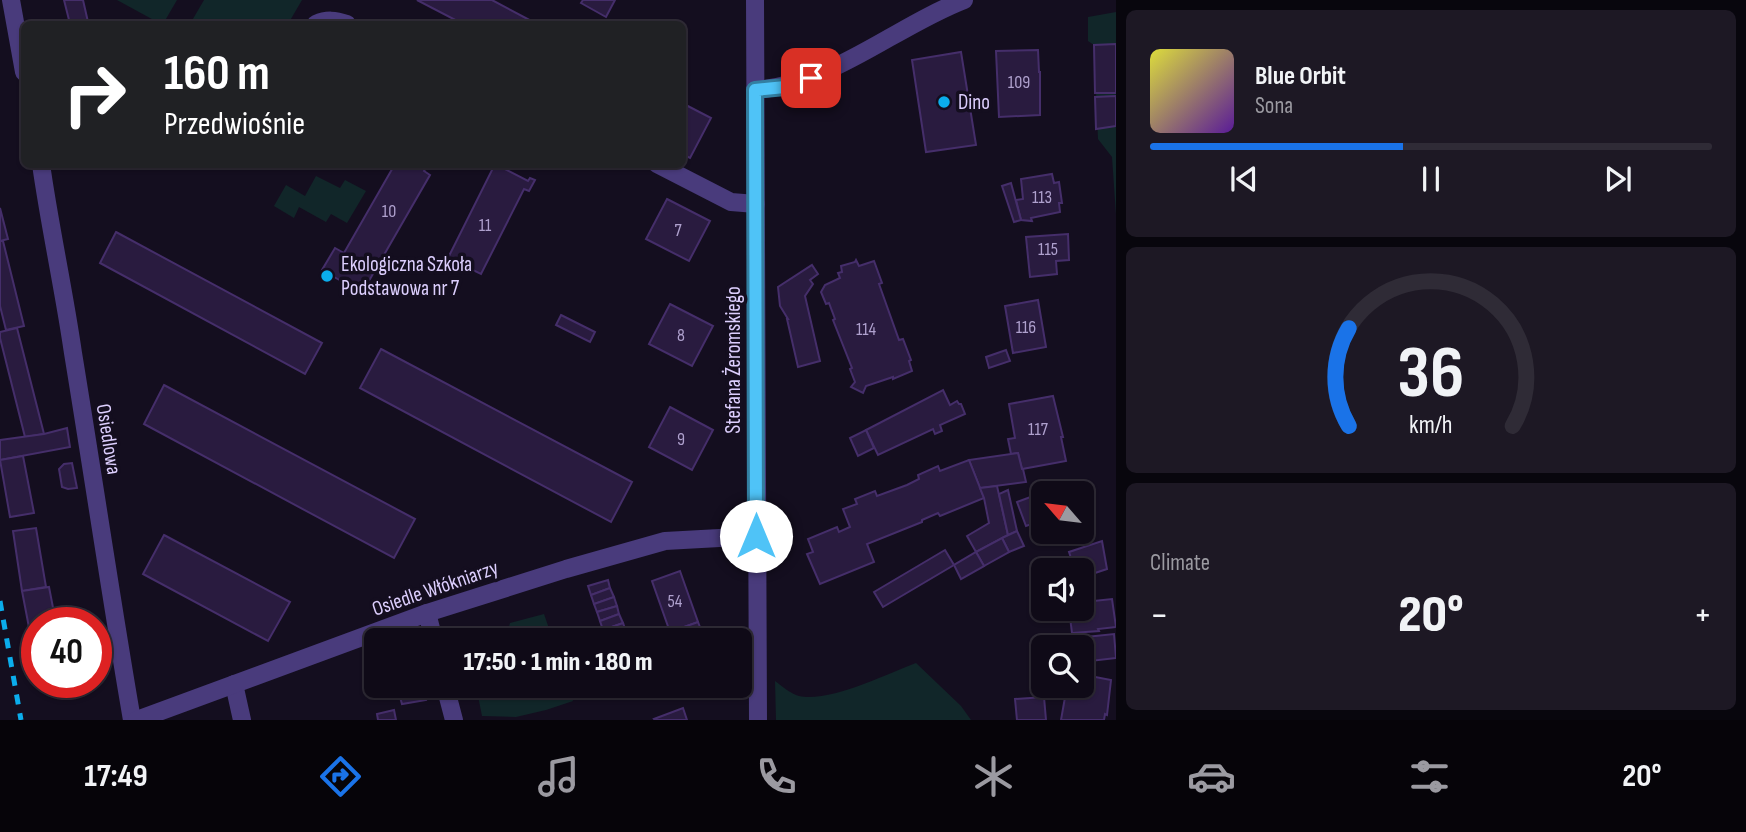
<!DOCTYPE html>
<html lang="en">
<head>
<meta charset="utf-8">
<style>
	:root { --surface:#0f0a17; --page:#1d1824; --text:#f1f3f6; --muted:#9b9aa1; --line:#2f2b36; --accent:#1a73e8 }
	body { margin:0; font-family:"Sofia Sans Condensed",sans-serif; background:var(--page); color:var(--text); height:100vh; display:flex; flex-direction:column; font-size:26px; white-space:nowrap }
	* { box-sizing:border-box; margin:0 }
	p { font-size:23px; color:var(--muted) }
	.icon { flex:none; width:38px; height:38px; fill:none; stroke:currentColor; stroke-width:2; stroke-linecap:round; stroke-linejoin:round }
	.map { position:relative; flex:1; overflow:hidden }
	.panel { display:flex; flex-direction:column; gap:10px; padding:10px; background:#08060d; width:630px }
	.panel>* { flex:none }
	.top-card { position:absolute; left:21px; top:21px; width:665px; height:147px; border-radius:10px; box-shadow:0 2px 5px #0004,0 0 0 2px var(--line); background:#202124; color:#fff; overflow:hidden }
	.needle { width:46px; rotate:298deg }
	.buttons { position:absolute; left:1031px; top:481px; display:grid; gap:14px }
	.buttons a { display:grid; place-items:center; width:63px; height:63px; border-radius:10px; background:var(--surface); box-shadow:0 2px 5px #0004,0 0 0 2px var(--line); font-size:35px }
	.speed { position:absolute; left:21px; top:607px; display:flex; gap:14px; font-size:35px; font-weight:700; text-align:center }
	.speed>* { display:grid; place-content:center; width:91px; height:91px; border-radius:50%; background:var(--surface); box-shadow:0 2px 5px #0004,0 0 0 2px var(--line); line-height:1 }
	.speed .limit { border:10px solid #d22; background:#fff; color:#111 }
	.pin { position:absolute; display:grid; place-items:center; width:60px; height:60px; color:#fff; margin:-30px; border-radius:14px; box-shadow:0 4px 10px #0006 }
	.me { position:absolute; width:77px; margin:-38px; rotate:0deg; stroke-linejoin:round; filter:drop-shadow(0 0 5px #0008) }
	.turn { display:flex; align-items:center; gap:24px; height:147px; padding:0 28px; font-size:32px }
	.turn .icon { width:91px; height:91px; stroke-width:2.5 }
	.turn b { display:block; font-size:49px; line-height:60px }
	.big { font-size:52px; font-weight:800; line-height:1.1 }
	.panel .card { flex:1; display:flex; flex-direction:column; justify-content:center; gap:10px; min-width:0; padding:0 24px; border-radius:10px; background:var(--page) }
	.panel .dial { align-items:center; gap:0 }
	.dial svg { height:182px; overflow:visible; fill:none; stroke:var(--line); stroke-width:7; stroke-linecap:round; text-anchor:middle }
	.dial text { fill:var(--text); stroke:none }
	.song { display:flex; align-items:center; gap:21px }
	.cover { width:84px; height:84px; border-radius:10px; background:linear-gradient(135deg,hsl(60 70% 55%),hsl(270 70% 35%)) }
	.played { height:7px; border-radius:4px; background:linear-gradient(90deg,var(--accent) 45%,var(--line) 45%) }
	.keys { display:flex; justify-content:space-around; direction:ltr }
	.heat { display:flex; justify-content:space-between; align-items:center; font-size:38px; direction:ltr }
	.trip { position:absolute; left:364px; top:628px; width:388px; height:70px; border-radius:10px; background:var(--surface); box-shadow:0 2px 5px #0004,0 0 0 2px var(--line); font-weight:800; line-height:70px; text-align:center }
	.tab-bar { display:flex; height:112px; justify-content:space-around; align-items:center; background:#060409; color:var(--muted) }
	.tab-bar .icon { width:49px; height:49px }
	.tab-bar .current { color:var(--accent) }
	.tab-bar b { font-size:32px; color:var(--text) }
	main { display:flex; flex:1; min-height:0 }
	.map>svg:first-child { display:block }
	.green { fill:#112629 }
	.building { fill:#291b3f; stroke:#452e6a; stroke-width:2 }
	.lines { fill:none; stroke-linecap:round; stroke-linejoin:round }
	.minor { stroke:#493b7c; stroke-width:18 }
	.rail { stroke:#0badec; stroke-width:5; stroke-dasharray:10 9; stroke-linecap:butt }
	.route-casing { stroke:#337fa1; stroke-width:18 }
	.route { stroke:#4fc3f7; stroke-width:12 }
	.poi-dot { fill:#0badec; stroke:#140e1f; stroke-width:2.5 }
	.labels { text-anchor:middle; stroke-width:7; stroke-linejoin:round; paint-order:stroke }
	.number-label { font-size:18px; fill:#afa1ce }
	.poi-label { font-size:21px; fill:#dccefd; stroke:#140e1f; text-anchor:start }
	.street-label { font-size:21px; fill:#dccefd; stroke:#140e1f }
</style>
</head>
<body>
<main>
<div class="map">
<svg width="1116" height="720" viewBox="0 0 1116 720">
	<rect width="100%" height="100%" fill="#140e1f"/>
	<g class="green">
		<polygon points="117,0 177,0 163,24 161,24"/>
		<polygon points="204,0 302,0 288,24 190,24"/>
		<polygon points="1116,12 1116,215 1112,157 1098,139 1094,45 1088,41 1088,17"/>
		<polygon points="316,176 340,188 345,180 366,191 347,223 331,214 326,222 299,207 294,218 274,206 286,185 305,196"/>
		<polygon points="544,614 553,640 505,640 510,623"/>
		<path d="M 916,663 L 961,706 L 971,720 L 776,720 L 775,681 C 782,686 791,694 799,696 C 828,703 887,674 916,663 Z"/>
		<polygon points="476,686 568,686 573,701 546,710 516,717 482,716"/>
	</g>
	<g class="building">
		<polygon points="64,0 83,0 88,22 70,24"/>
		<polygon points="417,0 492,0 537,24 463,24"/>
		<polygon points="583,0 615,0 606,17 581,3"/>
		<polygon points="1116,44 1116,93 1095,93 1094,45"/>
		<polygon points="1038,50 1039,72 1040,72 1040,115 999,117 996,51"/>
		<polygon points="961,52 976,145 926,152 912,60"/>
		<polygon points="1116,96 1116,126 1096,129 1095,97"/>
		<polygon points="682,103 711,118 690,158 682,154"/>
		<polygon points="395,164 428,164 424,171 430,175 362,293 322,270 335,248 344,253"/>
		<polygon points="495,164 528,181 530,178 535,180 529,191 524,189 481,274 448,258"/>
		<polygon points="1052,174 1054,183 1059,182 1062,203 1059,203 1060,212 1031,218 1032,221 1021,220 1016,200 1023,199 1021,179"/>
		<polygon points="1011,183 1021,220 1014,222 1002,186"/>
		<polygon points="667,199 710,221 689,261 646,239"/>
		<polygon points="0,208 8,239 0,241"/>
		<polygon points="116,232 322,343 305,374 100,263"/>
		<polygon points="1068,234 1069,260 1056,261 1057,274 1030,277 1026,237"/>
		<polygon points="0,241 3,241 24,326 6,330 0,306"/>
		<polygon points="856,260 859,266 874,261 882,283 879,284 899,340 903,339 911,360 909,361 912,371 893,379 893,377 866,386 863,393 851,387 855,382 850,369 852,368 833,320 835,319 829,303 826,304 821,292 825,285 840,278 838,273 842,272 841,266 855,262"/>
		<polygon points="812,265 818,274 810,280 813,284 805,296 820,361 798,367 787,319 788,319 780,306 778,287"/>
		<polygon points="1038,300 1046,347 1013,353 1005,306"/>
		<polygon points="670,304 713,326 692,366 649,344"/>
		<polygon points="561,315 595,332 590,342 556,325"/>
		<polygon points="17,328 44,434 25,437 0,338 0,332"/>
		<polygon points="381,349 632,482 611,522 360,388"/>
		<polygon points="1006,350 1010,361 989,368 986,357"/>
		<polygon points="164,385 415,519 394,558 144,424"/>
		<polygon points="943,390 950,405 957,401 959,404 961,404 965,414 940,425 942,431 935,434 933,429 878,455 866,430"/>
		<polygon points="1053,396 1063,437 1061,437 1066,461 1022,469 1018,453 1011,454 1008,439 1015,438 1009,404"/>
		<polygon points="670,407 713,430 692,470 649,447"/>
		<polygon points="67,428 70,447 0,460 0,440 44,434"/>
		<polygon points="866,430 874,448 858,456 850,438"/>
		<polygon points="1018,453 1022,469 1023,469 1026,482 980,488 969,460"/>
		<polygon points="23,456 34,513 10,517 0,460"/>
		<polygon points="969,460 984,498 940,516 938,513 922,520 922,522 867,544 874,562 820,584 807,554 813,552 808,539 837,527 839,532 850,527 843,509 857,504 855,499 875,491 877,496 907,485 919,479 918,475 938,466 940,471"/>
		<polygon points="72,463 77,488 68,489 62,487 59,469 64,464"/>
		<polygon points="1071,482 1078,485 1080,494 1043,494 1043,527 1040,521 1026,526 1017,502"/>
		<polygon points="997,486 1008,535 976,552 967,536 989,523 984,498 980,488"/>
		<polygon points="1008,490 1017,531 1008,535 999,494"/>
		<polygon points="1082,499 1087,517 1090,517 1092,531 1087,534 1055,540 1053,532 1082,532"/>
		<polygon points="36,528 46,587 22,591 13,531"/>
		<polygon points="1017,531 1024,546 1009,552 1002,538"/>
		<polygon points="164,535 290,602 268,641 143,574"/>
		<polygon points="1002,538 1009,552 984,566 976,552"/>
		<polygon points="1102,541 1107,569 1092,574 1091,572 1082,575 1082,570 1075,570 1069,552"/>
		<polygon points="945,550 954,565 883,607 874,592"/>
		<polygon points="976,552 984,566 961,579 954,565"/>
		<polygon points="680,571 698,622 670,632 652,581"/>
		<polygon points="608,580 610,588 591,595 588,586"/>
		<polygon points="49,587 56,623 37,623 37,669 22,591"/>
		<polygon points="610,588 614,597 594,604 591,595"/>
		<polygon points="614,597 617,606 597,612 594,604"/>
		<polygon points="1112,599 1116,627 1098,629 1099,631 1072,633 1069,609 1082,609 1082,603 1084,602"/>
		<polygon points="617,606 619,614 600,621 597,612"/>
		<polygon points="619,614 623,623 603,630 600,621"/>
		<polygon points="698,622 705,640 673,640 670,632"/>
		<polygon points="623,623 626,631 606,638 603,630"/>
		<polygon points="626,631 629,640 607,640 606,638"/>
		<polygon points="1114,634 1116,658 1082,662 1082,648 1067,648 1067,639"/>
		<polygon points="1085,675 1111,680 1107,715 1105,714 1104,720 1061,720 1067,686 1082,686 1082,677"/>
		<polygon points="400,686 423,686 426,700 402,704 397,687"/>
		<polygon points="1044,697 1046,720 1017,720 1015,699"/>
		<polygon points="683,708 687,720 655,720 654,719"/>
		<polygon points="394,710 396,720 378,720 377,714"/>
	</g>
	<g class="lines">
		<g class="minor">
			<polyline points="11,0 24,72"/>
			<polyline points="755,0 758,720"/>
			<path d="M 316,24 C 327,19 335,20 347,24"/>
			<path d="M 755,90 C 833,84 894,27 964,0"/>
			<path d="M 41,164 C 50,228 64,290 73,353 C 93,475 111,598 132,720"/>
			<polyline points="657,164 731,202 756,204"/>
			<polyline points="427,613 434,640"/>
			<polyline points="234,684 242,720"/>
			<polyline points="445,686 454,720"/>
			<polyline points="137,720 427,613 566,569 665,541 756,536"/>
		</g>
		<polyline class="rail" points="0,601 21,720"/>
	</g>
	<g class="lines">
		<defs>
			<polyline id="route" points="756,536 755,90 785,87 811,78"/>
		</defs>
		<use href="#route" class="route-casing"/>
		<use href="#route" class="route"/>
	</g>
	<g class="poi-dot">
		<circle cx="944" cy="102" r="7"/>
		<circle cx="327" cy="276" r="7"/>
	</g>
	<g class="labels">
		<g class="number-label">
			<text x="1019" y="88">109</text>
			<text x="1042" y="203">113</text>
			<text x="389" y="217">10</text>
			<text x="485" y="231">11</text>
			<text x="678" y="236">7</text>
			<text x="1048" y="255">115</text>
			<text x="1026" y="333">116</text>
			<text x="866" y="335">114</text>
			<text x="681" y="341">8</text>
			<text x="1038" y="435">117</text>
			<text x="681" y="445">9</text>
			<text x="675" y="607">54</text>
		</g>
		<g class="poi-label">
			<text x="958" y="109">Dino</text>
			<text x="341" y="271">Ekologiczna Szkoła<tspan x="341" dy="24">Podstawowa nr 7</tspan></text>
		</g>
		<g class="street-label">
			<text transform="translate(733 360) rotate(-90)" y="7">Stefana Żeromskiego</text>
			<text transform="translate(109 439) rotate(81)" y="7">Osiedlowa</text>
			<text transform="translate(435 588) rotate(-19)" y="7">Osiedle Włókniarzy</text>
		</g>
	</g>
</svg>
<div class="buttons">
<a><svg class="needle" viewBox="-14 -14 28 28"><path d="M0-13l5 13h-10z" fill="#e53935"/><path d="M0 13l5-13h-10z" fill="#9b9aa1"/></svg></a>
<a><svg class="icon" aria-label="sound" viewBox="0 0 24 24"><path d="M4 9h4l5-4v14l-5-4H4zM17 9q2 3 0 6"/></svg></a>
<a><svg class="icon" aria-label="search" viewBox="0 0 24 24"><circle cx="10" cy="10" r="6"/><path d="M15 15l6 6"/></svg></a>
</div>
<div class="speed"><div class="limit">40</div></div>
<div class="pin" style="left:811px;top:78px;background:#d93025"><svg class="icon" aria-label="arrive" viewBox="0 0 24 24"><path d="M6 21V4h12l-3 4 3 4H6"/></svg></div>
<svg class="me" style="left:756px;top:536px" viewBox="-20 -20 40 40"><circle r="19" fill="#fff"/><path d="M0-13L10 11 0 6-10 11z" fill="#4fc3f7"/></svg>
<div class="trip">17:50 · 1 min · 180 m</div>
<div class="top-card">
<div class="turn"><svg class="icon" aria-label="right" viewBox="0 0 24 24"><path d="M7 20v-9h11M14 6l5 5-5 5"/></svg><div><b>160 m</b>Przedwiośnie</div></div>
</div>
</div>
<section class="panel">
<div class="card">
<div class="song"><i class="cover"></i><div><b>Blue Orbit</b><p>Sona</p></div></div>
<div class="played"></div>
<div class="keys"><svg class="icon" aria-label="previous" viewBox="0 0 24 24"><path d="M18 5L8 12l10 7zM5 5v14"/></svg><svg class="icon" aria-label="pause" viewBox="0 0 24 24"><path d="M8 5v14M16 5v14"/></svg><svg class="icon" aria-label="next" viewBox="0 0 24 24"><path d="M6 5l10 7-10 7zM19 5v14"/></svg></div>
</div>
<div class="card dial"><svg viewBox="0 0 100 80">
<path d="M14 69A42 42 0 1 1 86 69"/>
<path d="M14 69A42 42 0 0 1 14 26" stroke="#1a73e8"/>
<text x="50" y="56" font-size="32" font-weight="700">36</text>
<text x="50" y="72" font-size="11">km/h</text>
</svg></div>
<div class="card"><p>Climate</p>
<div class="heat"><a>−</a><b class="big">20°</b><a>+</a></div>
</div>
</section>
</main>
<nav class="tab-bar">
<b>17:49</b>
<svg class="icon current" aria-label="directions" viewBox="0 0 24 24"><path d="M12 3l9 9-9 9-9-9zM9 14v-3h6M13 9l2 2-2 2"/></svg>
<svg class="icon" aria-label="music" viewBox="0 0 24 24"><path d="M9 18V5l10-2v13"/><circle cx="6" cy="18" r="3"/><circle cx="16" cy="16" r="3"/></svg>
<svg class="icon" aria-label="phone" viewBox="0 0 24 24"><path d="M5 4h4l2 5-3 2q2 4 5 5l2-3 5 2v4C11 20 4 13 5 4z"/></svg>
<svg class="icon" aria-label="climate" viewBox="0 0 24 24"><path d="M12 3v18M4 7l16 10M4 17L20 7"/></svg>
<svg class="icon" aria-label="car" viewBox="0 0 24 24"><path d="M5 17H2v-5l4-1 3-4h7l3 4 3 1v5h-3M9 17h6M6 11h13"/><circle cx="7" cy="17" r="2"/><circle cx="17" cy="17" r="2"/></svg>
<svg class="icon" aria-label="filters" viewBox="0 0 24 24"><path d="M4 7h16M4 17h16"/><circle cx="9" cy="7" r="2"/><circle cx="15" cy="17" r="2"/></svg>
<b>20°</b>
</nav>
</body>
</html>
